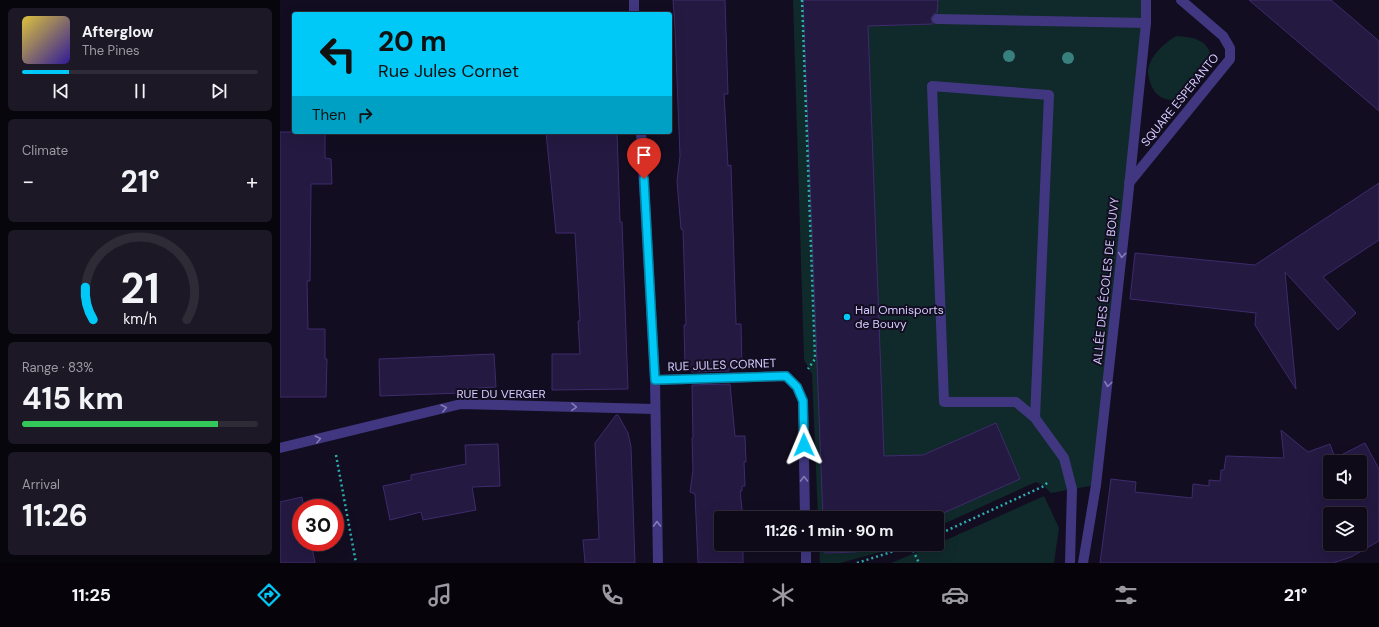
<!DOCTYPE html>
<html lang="en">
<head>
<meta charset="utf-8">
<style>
	:root { --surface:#0e0a18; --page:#1c1825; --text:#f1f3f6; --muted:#9b9aa2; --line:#2e2b37; --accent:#00c9f7 }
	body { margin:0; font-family:"DM Sans",sans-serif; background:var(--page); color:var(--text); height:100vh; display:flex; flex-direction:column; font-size:15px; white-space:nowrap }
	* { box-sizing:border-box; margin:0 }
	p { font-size:13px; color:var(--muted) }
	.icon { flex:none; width:22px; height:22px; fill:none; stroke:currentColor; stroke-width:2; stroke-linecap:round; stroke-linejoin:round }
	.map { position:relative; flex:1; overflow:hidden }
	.details { display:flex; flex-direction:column; gap:8px; padding:8px; background:#08060d; width:280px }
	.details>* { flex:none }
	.banner { position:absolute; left:12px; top:12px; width:380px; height:122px; border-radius:4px; box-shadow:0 4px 16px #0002,0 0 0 1px var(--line); background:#00c9f7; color:#111; overflow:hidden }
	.controls { position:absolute; left:1043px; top:455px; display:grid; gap:8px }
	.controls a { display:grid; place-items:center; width:44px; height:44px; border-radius:4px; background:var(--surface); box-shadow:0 4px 16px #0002,0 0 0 1px var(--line); font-size:20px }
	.speed { position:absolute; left:12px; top:499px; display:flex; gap:8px; font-size:20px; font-weight:700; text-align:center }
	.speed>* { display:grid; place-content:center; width:52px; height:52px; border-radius:50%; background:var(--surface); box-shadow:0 4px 16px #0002,0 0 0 1px var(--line); line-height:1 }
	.speed .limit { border:6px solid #d22; background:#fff; color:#111 }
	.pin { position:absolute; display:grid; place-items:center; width:34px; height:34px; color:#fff; margin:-41px -17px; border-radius:50% 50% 50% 0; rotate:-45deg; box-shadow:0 0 4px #0007 }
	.pin .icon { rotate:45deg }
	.me { position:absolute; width:44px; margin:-22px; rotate:359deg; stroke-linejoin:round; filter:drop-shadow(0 0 3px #0008) }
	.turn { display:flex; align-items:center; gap:14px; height:84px; padding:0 20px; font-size:18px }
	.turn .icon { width:52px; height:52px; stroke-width:2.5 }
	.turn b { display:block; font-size:28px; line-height:34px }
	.then { display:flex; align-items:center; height:38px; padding:0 20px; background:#0003; gap:8px; font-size:15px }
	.big { font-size:30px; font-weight:700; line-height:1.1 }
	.details .tile { flex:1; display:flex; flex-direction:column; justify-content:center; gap:6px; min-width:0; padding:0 14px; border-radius:6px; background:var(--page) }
	.details .dial { align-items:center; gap:0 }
	.dial svg { height:104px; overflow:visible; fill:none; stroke:var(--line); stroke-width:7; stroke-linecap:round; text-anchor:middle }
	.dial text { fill:var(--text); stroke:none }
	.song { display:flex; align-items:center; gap:12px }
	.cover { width:48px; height:48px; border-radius:6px; background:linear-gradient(135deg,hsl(50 70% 55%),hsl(250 70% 35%)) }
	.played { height:4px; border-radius:2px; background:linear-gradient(90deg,var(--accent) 20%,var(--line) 20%) }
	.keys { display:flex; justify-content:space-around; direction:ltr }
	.heat { display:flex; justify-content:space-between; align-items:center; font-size:22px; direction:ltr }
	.charge { height:6px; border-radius:3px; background:linear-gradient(90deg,#34c759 83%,var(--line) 0) }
	.trip { position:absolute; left:434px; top:511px; width:230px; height:40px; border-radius:4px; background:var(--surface); box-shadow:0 4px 16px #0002,0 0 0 1px var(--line); font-weight:700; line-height:40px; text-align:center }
	.tabs { display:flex; height:64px; justify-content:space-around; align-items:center; background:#06040a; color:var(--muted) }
	.tabs .icon { width:28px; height:28px }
	.tabs .active { color:var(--accent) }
	.tabs b { font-size:18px; color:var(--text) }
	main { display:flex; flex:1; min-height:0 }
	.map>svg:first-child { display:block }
	.green { fill:#10292a }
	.building { fill:#241941; stroke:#3e2b6d; fill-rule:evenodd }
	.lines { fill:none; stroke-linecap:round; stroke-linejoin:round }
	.path { stroke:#2daeb2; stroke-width:2.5; stroke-dasharray:2 3; stroke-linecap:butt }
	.lane { stroke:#403780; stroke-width:10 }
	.street { stroke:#403780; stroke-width:10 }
	.tree { fill:#38807d }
	.oneway { stroke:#847ab9 }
	.route-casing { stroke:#0083a1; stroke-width:10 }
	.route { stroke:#00c9f7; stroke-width:7 }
	.poi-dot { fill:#00c9f7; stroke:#120d20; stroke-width:1.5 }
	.labels { text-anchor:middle; stroke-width:4; stroke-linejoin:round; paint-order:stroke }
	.street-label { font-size:12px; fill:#d6ccff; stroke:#120d20 }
	.poi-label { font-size:12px; fill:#d6ccff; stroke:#120d20; text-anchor:start }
</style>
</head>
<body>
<main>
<section class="details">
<div class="tile">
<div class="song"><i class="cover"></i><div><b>Afterglow</b><p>The Pines</p></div></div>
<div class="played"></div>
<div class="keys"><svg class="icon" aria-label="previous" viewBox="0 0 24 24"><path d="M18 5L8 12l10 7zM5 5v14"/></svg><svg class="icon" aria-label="pause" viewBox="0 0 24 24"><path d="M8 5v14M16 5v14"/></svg><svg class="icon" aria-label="next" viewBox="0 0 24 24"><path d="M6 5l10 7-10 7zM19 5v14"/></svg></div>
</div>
<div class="tile"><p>Climate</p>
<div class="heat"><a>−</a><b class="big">21°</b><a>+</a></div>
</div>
<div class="tile dial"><svg viewBox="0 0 100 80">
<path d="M14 69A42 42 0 1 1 86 69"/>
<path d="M14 69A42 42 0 0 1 8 44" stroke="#00c9f7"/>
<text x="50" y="56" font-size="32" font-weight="700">21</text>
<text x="50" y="72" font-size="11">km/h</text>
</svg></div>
<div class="tile"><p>Range · 83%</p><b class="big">415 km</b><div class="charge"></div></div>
<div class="tile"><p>Arrival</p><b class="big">11:26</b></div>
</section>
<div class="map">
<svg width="1099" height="563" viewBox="0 0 1099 563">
	<rect width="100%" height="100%" fill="#120d20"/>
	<g class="green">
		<polygon points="513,0 866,0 816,485 771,493 764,486 756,482 657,527 657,518 538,518 532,374 524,360"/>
		<path d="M 896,36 C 915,37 930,40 932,62 C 926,70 912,92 906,97 C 898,102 884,101 877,94 C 872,90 868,78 868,71 C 869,57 884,43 896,36 Z"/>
		<polygon points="764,496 779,528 774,563 611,563 657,544"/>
		<polygon points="539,544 621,544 608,550 560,563 540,563"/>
	</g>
	<g class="building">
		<polygon points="393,0 445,0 448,94 444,94 448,166 451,165 456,324 461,324 462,367 449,368 449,371 412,372 412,369 409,370 408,366 405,366 404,325 406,325 403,230 401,229 397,181 400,156 395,28"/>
		<polygon points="523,0 658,0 657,13 654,14 651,18 653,24 588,26 604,456 643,455 716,423 740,479 652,518 543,518"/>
		<polygon points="969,0 1051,0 1099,41 1099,111"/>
		<polygon points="0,132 45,132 45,158 51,159 52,184 31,184 30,281 27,281 28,329 45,329 45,359 47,359 46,397 0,397"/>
		<polygon points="266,132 337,132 340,222 342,222 348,389 272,390 272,354 300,354 298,321 300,321 295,233 276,233"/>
		<polygon points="1099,183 1099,240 1043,277 1076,313 1058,330 1005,272 1016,389 975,325 976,313 850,299 855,253 975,265"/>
		<polygon points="214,354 216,387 181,389 181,393 100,396 99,359"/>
		<polygon points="450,384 455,436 465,436 466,462 464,462 465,486 462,486 462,491 460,491 463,518 441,518 441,544 463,544 463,563 418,563 415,494 410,492 413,470 412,438 413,438 412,385"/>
		<polygon points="336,415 338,415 348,433 351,447 355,563 305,563 303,540 319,539 315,443"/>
		<path d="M 1001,430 L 1028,452 L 1050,444 L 1055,458 L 1085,443 L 1099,469 L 1099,541 L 1071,557 L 1053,563 L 820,563 L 831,479 L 856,482 L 855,492 L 912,498 L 913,484 L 929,486 L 929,480 L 940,481 L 941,470 L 944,470 L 946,456 L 1004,458 ZM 1050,462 L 1080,462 L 1080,492 L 1050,492 ZM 1050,514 L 1080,514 L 1080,544 L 1050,544 Z"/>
		<polygon points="218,444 220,486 192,487 196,510 143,520 141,512 110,520 103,486 131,480 131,475 186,464 185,445"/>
		<polygon points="22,497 24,508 21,508 21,542 31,542 35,563 0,563 0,502"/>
		<polygon points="544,544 593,544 576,552 545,553"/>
	</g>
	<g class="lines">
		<g class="path">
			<polyline points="522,0 535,359 528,369"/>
			<polyline points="56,455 76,563"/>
			<polyline points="657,535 764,486 768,482"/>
			<polyline points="631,546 639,563"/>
			<polyline points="577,563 636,544"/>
		</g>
		<g class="lane">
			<polyline points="657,19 866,23"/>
			<polyline points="849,183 950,59 950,48 943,36 901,0"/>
			<polyline points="755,418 769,95 652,86 664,402 736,402 755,418 784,458 792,489 790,563"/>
			<polyline points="816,485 846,216"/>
		</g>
		<g class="street">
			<polyline points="354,0 354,14"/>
			<polyline points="361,132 375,380 378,563"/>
			<polyline points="846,216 866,23 866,0"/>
			<polyline points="375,380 506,376 517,387 523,401 525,518"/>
			<polyline points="0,448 181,404 374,409"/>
			<polyline points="526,544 526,563"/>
			<polyline points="803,563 816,485"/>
		</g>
	</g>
	<g class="tree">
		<circle cx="729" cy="56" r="6"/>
		<circle cx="788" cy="58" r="6"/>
	</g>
	<defs><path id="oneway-chevron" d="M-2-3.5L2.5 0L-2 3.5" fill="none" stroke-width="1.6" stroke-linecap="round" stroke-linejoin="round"/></defs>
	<g class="oneway">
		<use href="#oneway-chevron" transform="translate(842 255) rotate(96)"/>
		<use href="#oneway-chevron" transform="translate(828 384) rotate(97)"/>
		<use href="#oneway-chevron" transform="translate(294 407) rotate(1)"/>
		<use href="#oneway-chevron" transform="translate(164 408) rotate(-14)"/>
		<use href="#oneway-chevron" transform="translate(38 439) rotate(-14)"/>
		<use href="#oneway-chevron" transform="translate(524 479) rotate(-91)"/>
		<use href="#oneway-chevron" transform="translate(377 524) rotate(-91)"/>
	</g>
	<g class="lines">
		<defs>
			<polyline id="route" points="364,179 375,380 506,376 517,387 523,401 524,445"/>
		</defs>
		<use href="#route" class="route-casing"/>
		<use href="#route" class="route"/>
	</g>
	<circle class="poi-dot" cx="567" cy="317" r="4"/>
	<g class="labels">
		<g class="street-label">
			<text transform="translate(900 100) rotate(-51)" y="4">SQUARE ESPERANTO</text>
			<text transform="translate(826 281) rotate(-84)" y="4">ALLÉE DES ÉCOLES DE BOUVY</text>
			<text transform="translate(442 365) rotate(-2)" y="4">RUE JULES CORNET</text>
			<text x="221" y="398">RUE DU VERGER</text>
		</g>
		<g class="poi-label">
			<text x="575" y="314">Hall Omnisports<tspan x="575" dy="14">de Bouvy</tspan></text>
		</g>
	</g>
</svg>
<div class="controls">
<a><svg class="icon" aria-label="sound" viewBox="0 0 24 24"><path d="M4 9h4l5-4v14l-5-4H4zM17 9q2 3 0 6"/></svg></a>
<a><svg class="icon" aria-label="layers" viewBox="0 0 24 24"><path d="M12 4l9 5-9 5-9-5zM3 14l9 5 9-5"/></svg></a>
</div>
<div class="speed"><div class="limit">30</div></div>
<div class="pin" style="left:364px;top:179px;background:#d93025"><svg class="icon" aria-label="arrive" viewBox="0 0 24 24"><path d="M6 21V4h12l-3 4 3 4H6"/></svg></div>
<svg class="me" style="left:524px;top:445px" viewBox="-20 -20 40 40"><path d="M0-17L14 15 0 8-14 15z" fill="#00c9f7" stroke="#fff" stroke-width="4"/></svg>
<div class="trip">11:26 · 1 min · 90 m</div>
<div class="banner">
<div class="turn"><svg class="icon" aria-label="left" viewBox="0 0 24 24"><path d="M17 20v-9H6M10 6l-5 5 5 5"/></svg><div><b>20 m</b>Rue Jules Cornet</div></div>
<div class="then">Then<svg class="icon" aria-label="right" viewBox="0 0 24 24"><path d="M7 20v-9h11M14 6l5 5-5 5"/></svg></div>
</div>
</div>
</main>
<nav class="tabs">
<b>11:25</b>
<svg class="icon active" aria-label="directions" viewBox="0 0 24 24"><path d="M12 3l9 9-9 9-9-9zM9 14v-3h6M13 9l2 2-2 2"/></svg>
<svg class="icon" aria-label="music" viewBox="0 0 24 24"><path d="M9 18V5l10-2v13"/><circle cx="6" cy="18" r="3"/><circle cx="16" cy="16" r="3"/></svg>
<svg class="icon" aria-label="phone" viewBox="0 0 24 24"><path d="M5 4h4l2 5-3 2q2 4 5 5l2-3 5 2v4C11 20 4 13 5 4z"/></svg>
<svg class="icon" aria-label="climate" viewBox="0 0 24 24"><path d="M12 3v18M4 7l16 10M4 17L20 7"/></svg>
<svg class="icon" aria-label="car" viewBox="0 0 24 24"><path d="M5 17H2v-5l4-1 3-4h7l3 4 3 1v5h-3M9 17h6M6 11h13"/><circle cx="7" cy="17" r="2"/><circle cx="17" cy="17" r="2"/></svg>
<svg class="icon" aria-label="filters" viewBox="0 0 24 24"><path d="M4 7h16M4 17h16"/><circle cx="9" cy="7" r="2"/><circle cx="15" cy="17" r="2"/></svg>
<b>21°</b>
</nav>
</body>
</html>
